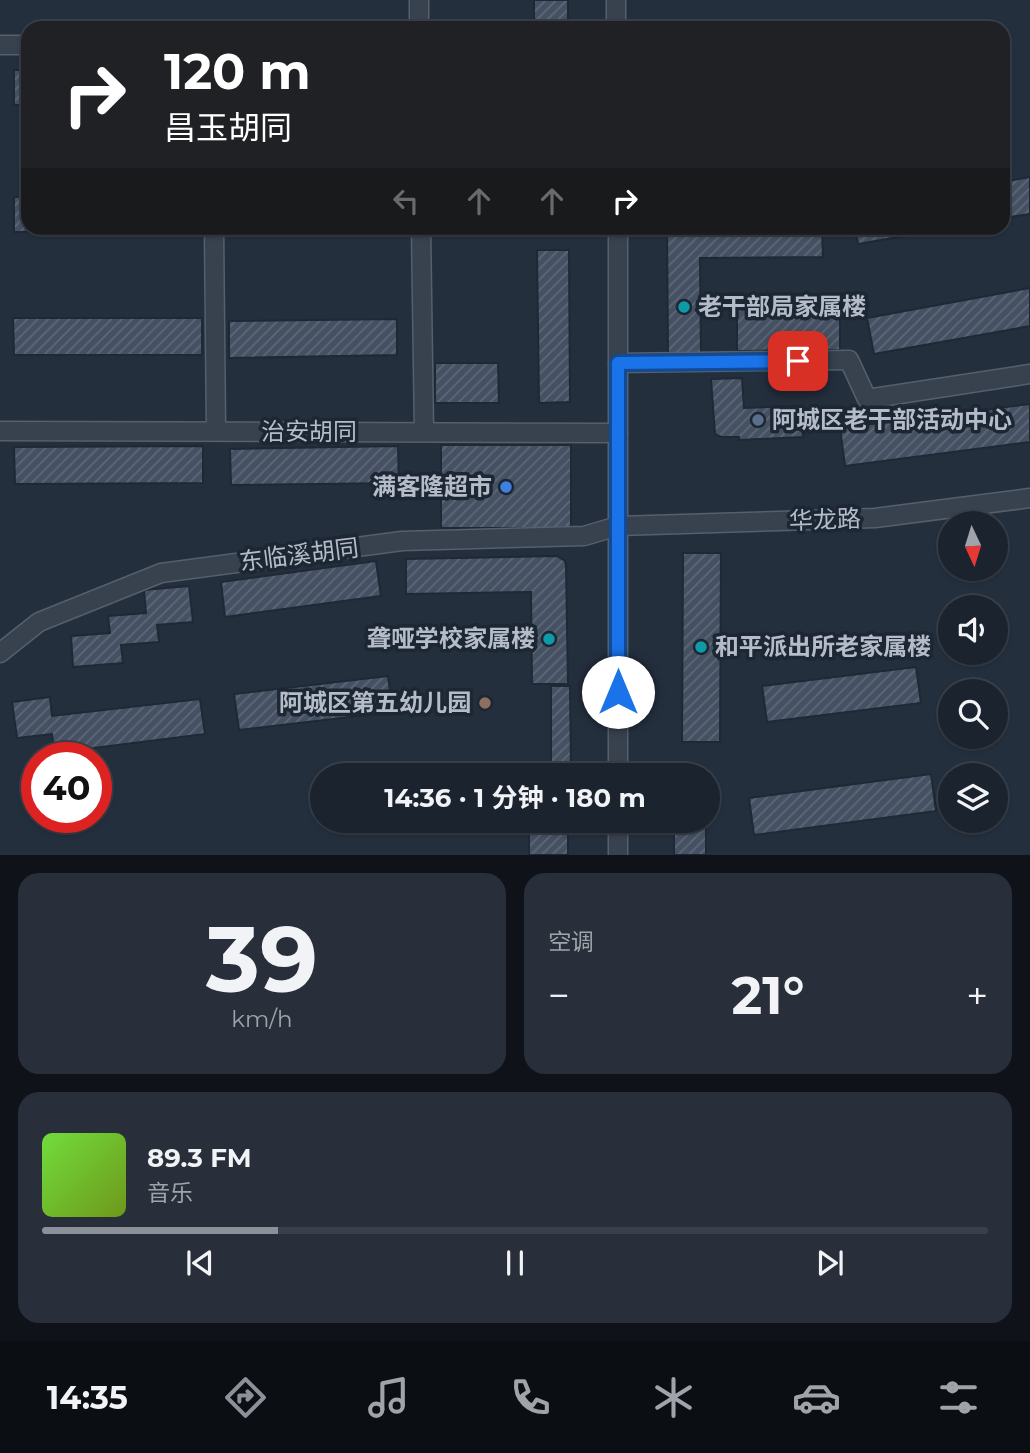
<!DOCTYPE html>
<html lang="zh">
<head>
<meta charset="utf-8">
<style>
	:root { --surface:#1b232e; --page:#282f3a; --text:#f1f3f6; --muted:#a0a4aa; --line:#39404a; --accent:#8c9099 }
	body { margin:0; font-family:Montserrat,"Noto Sans SC",sans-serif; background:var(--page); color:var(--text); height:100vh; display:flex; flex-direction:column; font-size:26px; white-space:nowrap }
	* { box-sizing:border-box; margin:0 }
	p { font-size:23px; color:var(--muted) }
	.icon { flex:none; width:38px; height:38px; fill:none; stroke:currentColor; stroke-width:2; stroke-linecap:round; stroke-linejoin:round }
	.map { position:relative; height:855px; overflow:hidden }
	.sheet { display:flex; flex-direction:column; gap:18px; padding:18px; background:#0f1319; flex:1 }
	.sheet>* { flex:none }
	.guide { position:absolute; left:21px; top:21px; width:989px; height:214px; border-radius:21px; box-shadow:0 2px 5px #0004,0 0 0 2px var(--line); background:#202124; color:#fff; overflow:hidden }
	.needle { width:46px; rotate:176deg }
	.buttons { position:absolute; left:938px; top:511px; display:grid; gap:14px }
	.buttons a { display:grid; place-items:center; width:70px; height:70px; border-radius:50%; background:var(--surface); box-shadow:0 2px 5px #0004,0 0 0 2px var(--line); font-size:35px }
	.speed { position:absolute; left:21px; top:742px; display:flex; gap:14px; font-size:35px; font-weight:700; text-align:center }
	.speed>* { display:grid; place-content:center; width:91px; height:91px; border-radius:50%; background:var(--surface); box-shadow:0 2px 5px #0004,0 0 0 2px var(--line); line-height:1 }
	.speed .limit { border:10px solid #d22; background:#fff; color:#111 }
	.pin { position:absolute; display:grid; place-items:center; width:60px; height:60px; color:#fff; margin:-30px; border-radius:14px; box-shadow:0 4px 10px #0006 }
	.me { position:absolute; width:77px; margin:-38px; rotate:0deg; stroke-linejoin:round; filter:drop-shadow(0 0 5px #0008) }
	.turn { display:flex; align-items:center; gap:24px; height:147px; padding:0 28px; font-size:32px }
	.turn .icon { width:91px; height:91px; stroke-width:2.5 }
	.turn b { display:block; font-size:49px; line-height:60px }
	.lanes { display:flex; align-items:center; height:66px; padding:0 28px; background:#0003; justify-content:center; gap:35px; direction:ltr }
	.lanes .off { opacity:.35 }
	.big { font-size:52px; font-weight:700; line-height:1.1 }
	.sheet .widget { flex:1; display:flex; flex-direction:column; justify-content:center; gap:10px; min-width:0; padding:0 24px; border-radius:21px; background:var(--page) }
	.sheet .dial { align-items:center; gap:0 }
	.dial b { font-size:91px; line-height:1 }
	.song { display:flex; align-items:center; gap:21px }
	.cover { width:84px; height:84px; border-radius:10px; background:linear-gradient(135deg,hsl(100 70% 55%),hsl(80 70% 35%)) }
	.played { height:7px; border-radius:4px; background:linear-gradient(90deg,var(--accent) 25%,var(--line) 25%) }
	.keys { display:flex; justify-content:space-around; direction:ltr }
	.heat { display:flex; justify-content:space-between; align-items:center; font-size:38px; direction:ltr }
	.sheet .tiles { flex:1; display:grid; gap:18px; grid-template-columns:1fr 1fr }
	.widget:last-child { grid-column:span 2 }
	.trip { position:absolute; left:310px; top:763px; width:410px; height:70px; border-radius:35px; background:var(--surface); box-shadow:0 2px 5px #0004,0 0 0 2px var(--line); font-weight:700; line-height:70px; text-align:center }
	.menu { display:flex; height:112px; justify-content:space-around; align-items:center; background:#0b0e12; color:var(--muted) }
	.menu .icon { width:49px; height:49px }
	.menu .current { color:var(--accent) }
	.menu b { font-size:32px; color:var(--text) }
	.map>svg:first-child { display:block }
	.building { fill:url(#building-hatch); stroke:#1f2835; stroke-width:2 }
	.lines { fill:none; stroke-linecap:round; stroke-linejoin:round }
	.minor-casing { stroke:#565f6c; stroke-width:21 }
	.minor { stroke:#38414e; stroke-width:18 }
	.route-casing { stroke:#114b97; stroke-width:18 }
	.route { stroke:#1a73e8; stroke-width:12 }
	.culture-dot { fill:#0f9aa8; stroke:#1d2633; stroke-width:2.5 }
	.service-dot { fill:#5c6f8a; stroke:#1d2633; stroke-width:2.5 }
	.shop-dot { fill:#3f7fe0; stroke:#1d2633; stroke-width:2.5 }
	.education-dot { fill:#8d6e63; stroke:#1d2633; stroke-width:2.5 }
	.labels { text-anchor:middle; stroke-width:7; stroke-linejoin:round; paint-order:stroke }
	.poi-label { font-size:24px; font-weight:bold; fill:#b4bcc9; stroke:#1d2633; text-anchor:start }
	.street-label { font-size:24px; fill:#b4bcc9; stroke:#1d2633 }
</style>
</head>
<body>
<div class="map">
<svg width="1030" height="855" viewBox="0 0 1030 855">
	<defs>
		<pattern id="building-hatch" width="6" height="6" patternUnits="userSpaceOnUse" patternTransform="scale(1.75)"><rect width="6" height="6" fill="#455162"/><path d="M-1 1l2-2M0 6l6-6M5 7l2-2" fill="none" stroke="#5d6877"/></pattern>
	</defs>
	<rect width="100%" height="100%" fill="#242f3e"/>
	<g class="building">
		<rect x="534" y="0" width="34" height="22"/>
		<rect x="14" y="70" width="14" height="35"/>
		<polygon points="1030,177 1030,214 1003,218 1003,182"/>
		<polygon points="14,197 28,197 28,228 201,228 201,231 14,232"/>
		<polygon points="229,228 397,228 397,229 229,232"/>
		<polygon points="667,228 822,228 823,257 700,258 701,356 668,356"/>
		<polygon points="855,228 951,228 858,244"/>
		<polygon points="537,250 569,250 570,402 539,403"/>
		<polygon points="1030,288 1030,326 874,354 867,318"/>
		<polygon points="840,304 840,350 737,351 737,305"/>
		<polygon points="13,318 202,318 202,355 14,355"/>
		<polygon points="397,319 397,355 229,358 229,321"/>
		<polygon points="435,363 498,363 499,403 435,403"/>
		<polygon points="742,378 744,408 801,406 803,437 739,440 739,437 721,437 715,434 711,379"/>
		<polygon points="1030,404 1030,442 845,466 840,428"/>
		<rect x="441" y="445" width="130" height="83"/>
		<polygon points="203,446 203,483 15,484 14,447"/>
		<polygon points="398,446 399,483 231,485 230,449"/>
		<polygon points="683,553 721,553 720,742 682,742"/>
		<polygon points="557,556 565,561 566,565 568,684 532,684 531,592 406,594 406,559"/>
		<polygon points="376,561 381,596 225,617 221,582"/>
		<polygon points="189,586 193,622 157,625 159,642 121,645 123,663 73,667 71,636 110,633 108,616 146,613 144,590"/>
		<polygon points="916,667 921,703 767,722 762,686"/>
		<polygon points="388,676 393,712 239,730 234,694"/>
		<polygon points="551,686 570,686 571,766 551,766"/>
		<polygon points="50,697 52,716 200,699 205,734 54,753 52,734 17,738 12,702"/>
		<polygon points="931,774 936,811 754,835 749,798"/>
		<rect x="529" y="821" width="39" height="34"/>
		<rect x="674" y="821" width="32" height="34"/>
	</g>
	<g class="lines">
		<defs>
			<g id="minor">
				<polyline points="419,0 419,28"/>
				<polyline points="616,0 616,28"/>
				<polyline points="0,45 28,45"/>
				<polyline points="214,228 216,431"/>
				<polyline points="421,228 424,432"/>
				<polyline points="618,363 849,360 867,399 1030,374"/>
				<polyline points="0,431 618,433"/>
				<polyline points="0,653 39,622 161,573 402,541 584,536 618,526 875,518 1030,498"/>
				<polyline points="618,775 618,228"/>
				<polyline points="618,855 618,821"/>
			</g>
		</defs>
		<use href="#minor" class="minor-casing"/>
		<use href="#minor" class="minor"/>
	</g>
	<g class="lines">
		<defs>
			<polyline id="route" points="618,692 618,363 798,361"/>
		</defs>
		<use href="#route" class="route-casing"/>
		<use href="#route" class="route"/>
	</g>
	<g class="culture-dot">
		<circle cx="684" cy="307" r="7"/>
		<circle cx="549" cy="639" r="7"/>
		<circle cx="701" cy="647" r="7"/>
	</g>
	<circle class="service-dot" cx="758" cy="420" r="7"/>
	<circle class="shop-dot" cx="506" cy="487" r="7"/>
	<circle class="education-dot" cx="485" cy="703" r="7"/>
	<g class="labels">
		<g class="poi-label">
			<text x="698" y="315">老干部局家属楼</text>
			<text x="772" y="428">阿城区老干部活动中心</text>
			<text x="492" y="495" text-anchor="end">满客隆超市</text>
			<text x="535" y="647" text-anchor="end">聋哑学校家属楼</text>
			<text x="715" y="655">和平派出所老家属楼</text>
			<text x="471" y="711" text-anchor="end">阿城区第五幼儿园</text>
		</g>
		<g class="street-label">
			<text x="309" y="440">治安胡同</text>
			<text transform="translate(825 520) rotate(-2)" y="8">华龙路</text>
			<text transform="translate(299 555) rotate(-7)" y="8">东临溪胡同</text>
		</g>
	</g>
</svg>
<div class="buttons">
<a><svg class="needle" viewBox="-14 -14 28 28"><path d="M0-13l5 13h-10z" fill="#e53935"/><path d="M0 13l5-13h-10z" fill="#a0a4aa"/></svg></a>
<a><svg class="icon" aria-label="sound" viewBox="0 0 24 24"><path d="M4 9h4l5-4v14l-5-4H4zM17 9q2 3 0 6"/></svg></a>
<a><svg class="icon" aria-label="search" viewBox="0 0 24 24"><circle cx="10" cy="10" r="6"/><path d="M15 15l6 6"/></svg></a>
<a><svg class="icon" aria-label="layers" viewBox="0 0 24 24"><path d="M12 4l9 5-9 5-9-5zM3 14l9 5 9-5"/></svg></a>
</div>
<div class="speed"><div class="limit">40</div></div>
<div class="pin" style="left:798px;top:361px;background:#d93025"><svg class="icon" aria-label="arrive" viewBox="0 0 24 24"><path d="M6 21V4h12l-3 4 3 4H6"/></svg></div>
<svg class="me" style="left:618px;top:692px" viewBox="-20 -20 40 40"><circle r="19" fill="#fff"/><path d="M0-13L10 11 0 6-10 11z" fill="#1a73e8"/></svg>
<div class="trip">14:36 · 1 分钟 · 180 m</div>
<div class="guide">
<div class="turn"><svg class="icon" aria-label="right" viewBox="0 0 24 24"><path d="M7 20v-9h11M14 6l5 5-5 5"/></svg><div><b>120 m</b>昌玉胡同</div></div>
<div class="lanes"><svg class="icon off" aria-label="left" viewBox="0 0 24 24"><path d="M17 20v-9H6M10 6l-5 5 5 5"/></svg><svg class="icon off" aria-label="ahead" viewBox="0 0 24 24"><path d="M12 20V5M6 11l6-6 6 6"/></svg><svg class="icon off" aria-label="ahead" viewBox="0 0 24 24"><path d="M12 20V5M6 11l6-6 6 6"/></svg><svg class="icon" aria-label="right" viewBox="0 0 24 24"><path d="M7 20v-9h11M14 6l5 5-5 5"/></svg></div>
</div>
</div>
<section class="sheet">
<div class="tiles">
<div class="widget dial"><b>39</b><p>km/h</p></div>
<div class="widget"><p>空调</p>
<div class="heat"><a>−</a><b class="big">21°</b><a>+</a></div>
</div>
<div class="widget">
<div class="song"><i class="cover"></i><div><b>89.3 FM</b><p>音乐</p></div></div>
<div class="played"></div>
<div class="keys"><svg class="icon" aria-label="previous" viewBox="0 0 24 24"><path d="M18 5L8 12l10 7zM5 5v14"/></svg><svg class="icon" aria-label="pause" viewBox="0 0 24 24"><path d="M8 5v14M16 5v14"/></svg><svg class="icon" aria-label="next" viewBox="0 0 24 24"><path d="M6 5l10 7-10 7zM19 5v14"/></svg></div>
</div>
</div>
</section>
<nav class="menu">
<b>14:35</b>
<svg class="icon current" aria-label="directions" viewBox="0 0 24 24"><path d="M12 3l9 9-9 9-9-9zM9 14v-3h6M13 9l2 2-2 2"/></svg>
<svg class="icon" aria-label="music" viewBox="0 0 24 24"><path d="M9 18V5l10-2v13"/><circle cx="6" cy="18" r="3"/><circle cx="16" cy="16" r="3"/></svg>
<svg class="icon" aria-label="phone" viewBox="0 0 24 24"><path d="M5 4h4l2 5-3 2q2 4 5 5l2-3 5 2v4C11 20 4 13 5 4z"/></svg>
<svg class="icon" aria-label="climate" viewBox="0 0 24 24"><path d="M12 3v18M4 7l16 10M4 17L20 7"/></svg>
<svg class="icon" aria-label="car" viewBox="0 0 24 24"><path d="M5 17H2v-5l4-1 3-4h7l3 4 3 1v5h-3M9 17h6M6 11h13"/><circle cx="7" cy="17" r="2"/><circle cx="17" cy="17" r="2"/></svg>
<svg class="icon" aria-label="filters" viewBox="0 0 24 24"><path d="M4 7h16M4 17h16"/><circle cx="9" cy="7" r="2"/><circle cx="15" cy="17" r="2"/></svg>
</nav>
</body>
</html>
